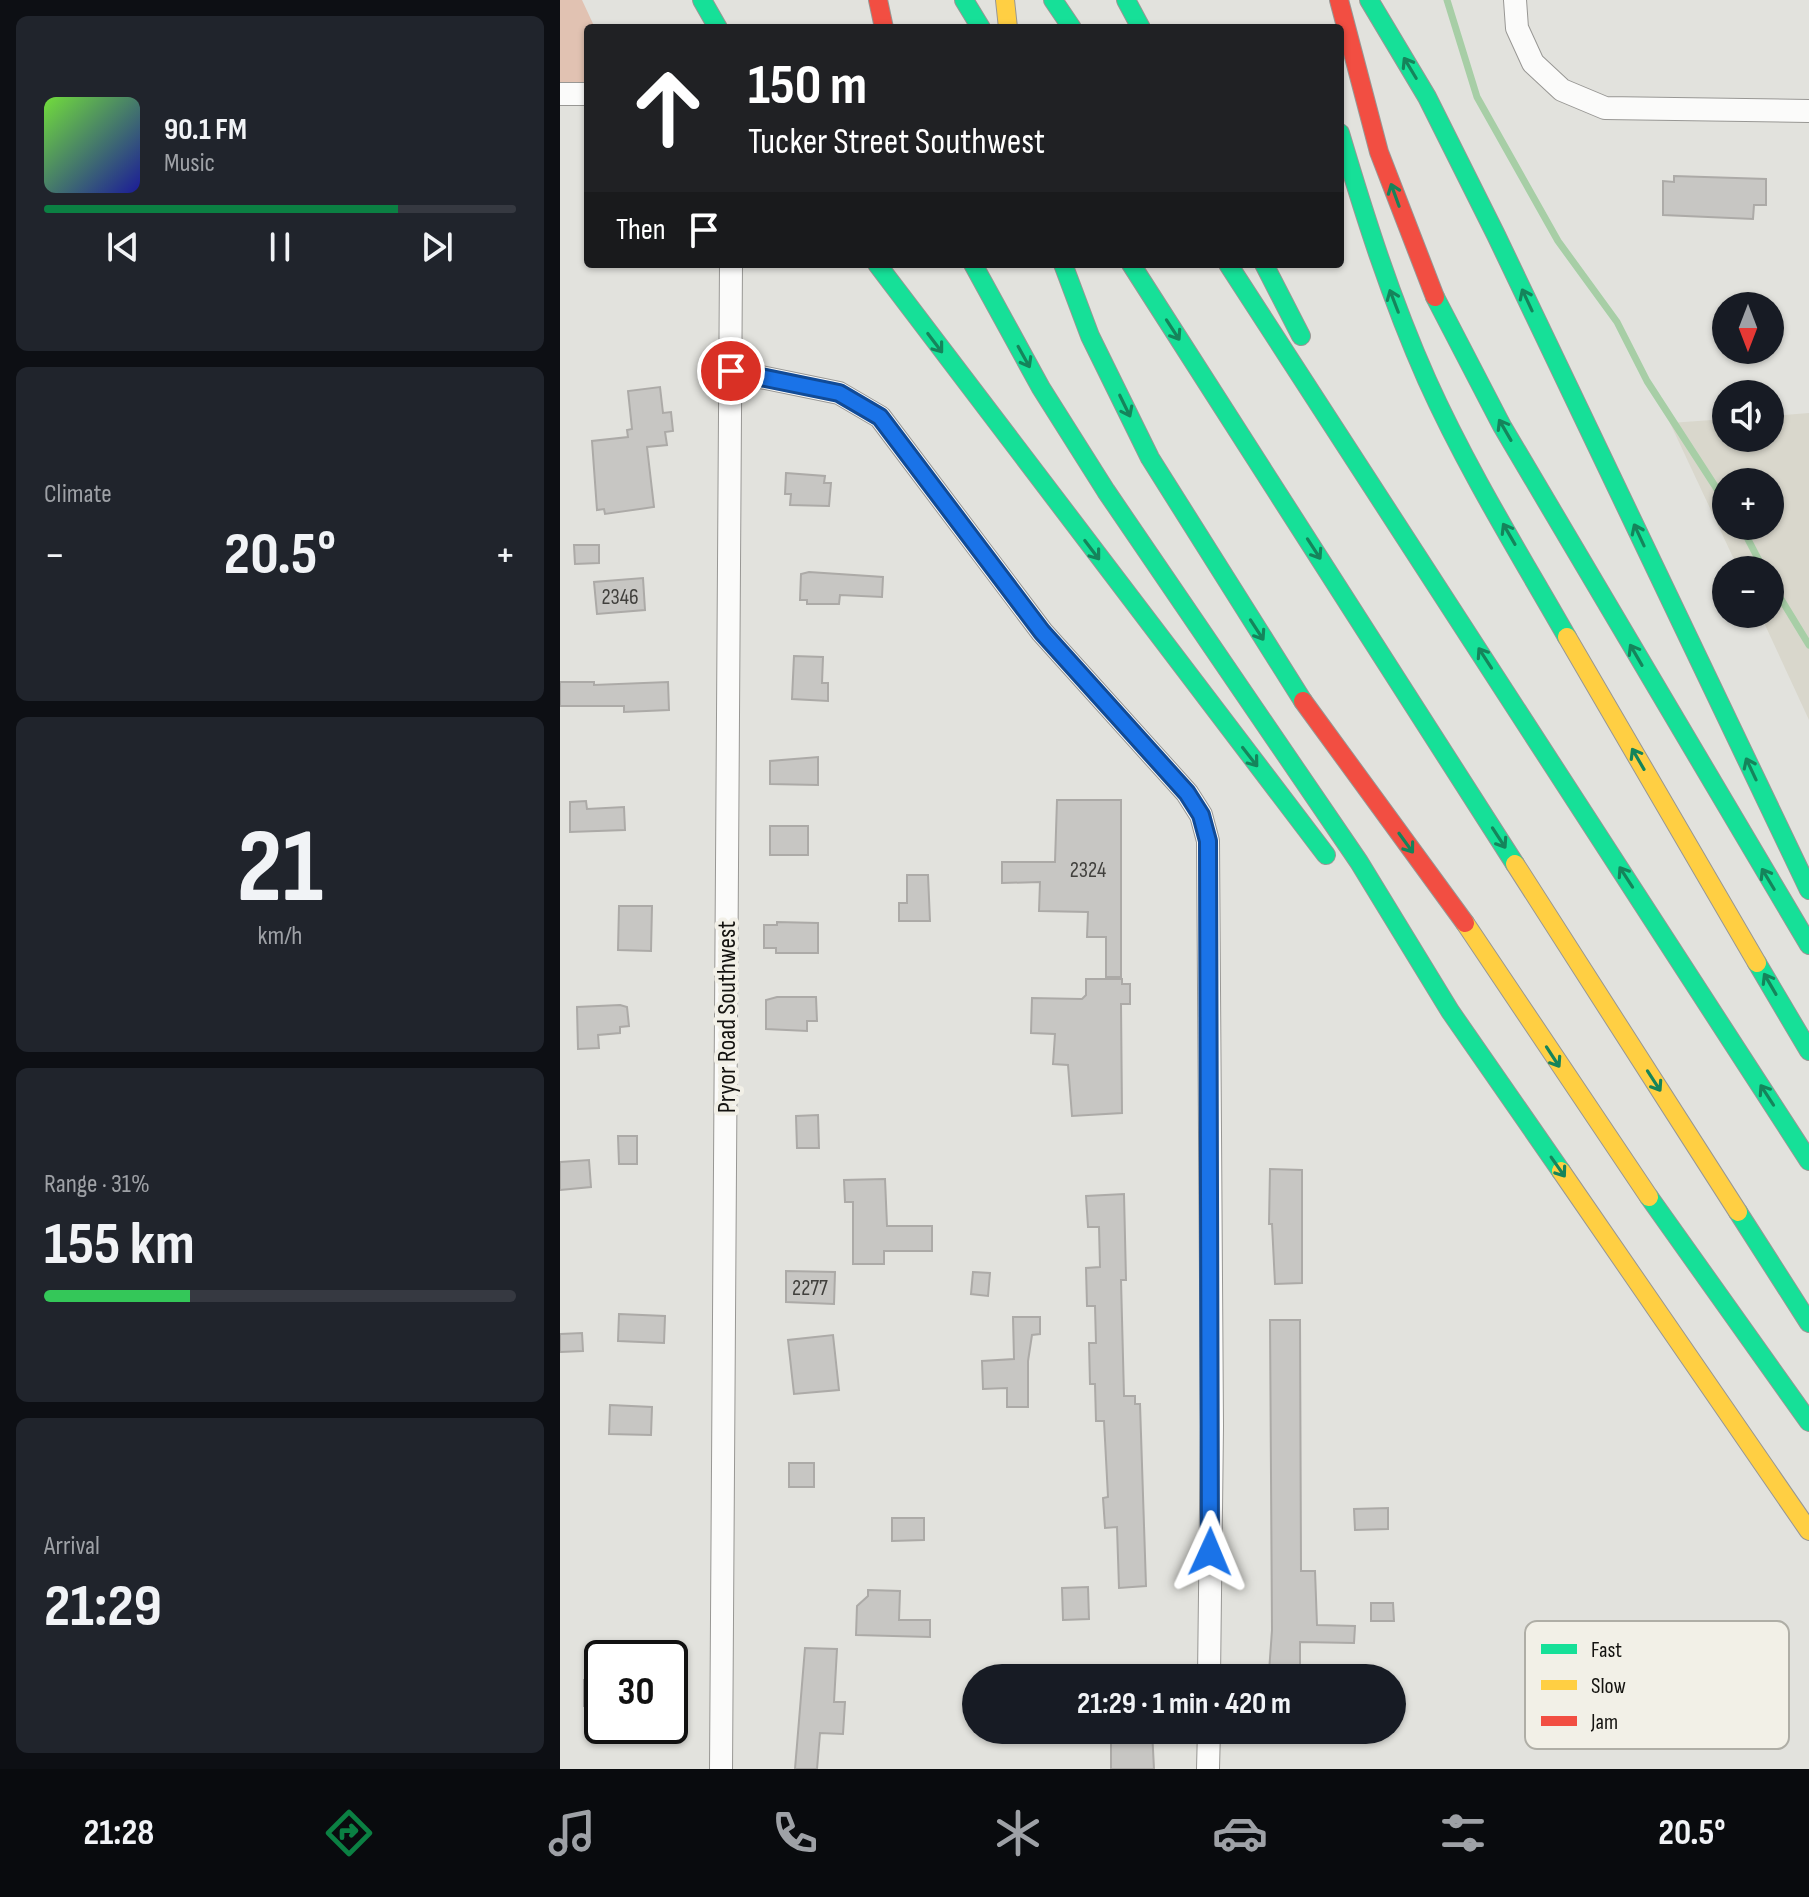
<!DOCTYPE html>
<html lang="en">
<head>
<meta charset="utf-8">
<style>
	:root { --surface:#171b24; --page:#20242c; --text:#f1f3f6; --muted:#9ea1a6; --line:#363941; --accent:#0b8043 }
	body { margin:0; font-family:"Sofia Sans Condensed",sans-serif; background:var(--page); color:var(--text); height:100vh; display:flex; flex-direction:column; font-size:30px; white-space:nowrap }
	* { box-sizing:border-box; margin:0 }
	p { font-size:26px; color:var(--muted) }
	.icon { flex:none; width:44px; height:44px; fill:none; stroke:currentColor; stroke-width:2; stroke-linecap:round; stroke-linejoin:round }
	.map { position:relative; flex:1; overflow:hidden }
	.sheet { display:flex; flex-direction:column; gap:16px; padding:16px; background:#0d0f14; width:560px }
	.sheet>* { flex:none }
	.banner { position:absolute; left:24px; top:24px; width:760px; height:244px; border-radius:8px; box-shadow:0 2px 6px #0004; background:#202124; color:#fff; overflow:hidden }
	.needle { width:52px; rotate:180deg }
	.tools { position:absolute; left:1152px; top:292px; display:grid; gap:16px }
	.tools a { display:grid; place-items:center; width:72px; height:72px; border-radius:50%; background:var(--surface); box-shadow:0 2px 6px #0004; font-size:40px }
	.speed { position:absolute; left:24px; top:1640px; display:flex; gap:16px; font-size:40px; font-weight:700; text-align:center }
	.speed>* { display:grid; place-content:center; width:104px; height:104px; border-radius:50%; background:var(--surface); box-shadow:0 2px 6px #0004; line-height:1 }
	.speed .limit { border:4px solid #111; border-radius:12px; background:#fff; color:#111 }
	.pin { position:absolute; display:grid; place-items:center; width:68px; height:68px; color:#fff; margin:-34px; border:4px solid #fff; border-radius:50%; box-shadow:0 2px 8px #0007 }
	.me { position:absolute; width:88px; margin:-44px; rotate:1deg; stroke-linejoin:round; filter:drop-shadow(0 0 6px #0008) }
	.turn { display:flex; align-items:center; gap:28px; height:168px; padding:0 32px; font-size:36px }
	.turn .icon { width:104px; height:104px; stroke-width:2.5 }
	.turn b { display:block; font-size:56px; line-height:68px }
	.then { display:flex; align-items:center; height:76px; padding:0 32px; background:#0003; gap:16px; font-size:30px }
	.big { font-size:60px; font-weight:700; line-height:1.1 }
	.sheet .widget { flex:1; display:flex; flex-direction:column; justify-content:center; gap:12px; min-width:0; padding:0 28px; border-radius:12px; background:var(--page) }
	.sheet .dial { align-items:center; gap:0 }
	.dial b { font-size:104px; line-height:1 }
	.song { display:flex; align-items:center; gap:24px }
	.cover { width:96px; height:96px; border-radius:12px; background:linear-gradient(135deg,hsl(100 70% 55%),hsl(240 70% 35%)) }
	.played { height:8px; border-radius:4px; background:linear-gradient(90deg,var(--accent) 75%,var(--line) 75%) }
	.keys { display:flex; justify-content:space-around; direction:ltr }
	.heat { display:flex; justify-content:space-between; align-items:center; font-size:44px; direction:ltr }
	.charge { height:12px; border-radius:6px; background:linear-gradient(90deg,#34c759 31%,var(--line) 0) }
	.trip { position:absolute; left:402px; top:1664px; width:444px; height:80px; border-radius:40px; background:var(--surface); box-shadow:0 2px 6px #0004; font-weight:700; line-height:80px; text-align:center }
	.dock { display:flex; height:128px; justify-content:space-around; align-items:center; background:#090b0e; color:var(--muted) }
	.dock .icon { width:56px; height:56px }
	.dock .active { color:var(--accent) }
	.dock b { font-size:36px; color:var(--text) }
	main { display:flex; flex:1; min-height:0 }
	.map>svg:first-child { display:block }
	.built { fill:#d9d7cc; fill-rule:evenodd }
	.green { fill:#e1c2b2 }
	.lines { fill:none; stroke-linecap:round; stroke-linejoin:round }
	.stream { stroke:#a7cea6; stroke-width:7 }
	.building { fill:#c7c6c3; stroke:#acaaa7; stroke-width:2 }
	.street-casing { stroke:#989794; stroke-width:24 }
	.fast-casing { stroke:#989794; stroke-width:20 }
	.slow-casing { stroke:#989794; stroke-width:20 }
	.jam-casing { stroke:#989794; stroke-width:20 }
	.street { stroke:#fbfbfa; stroke-width:22 }
	.fast { stroke:#16e098; stroke-width:18 }
	.slow { stroke:#ffcf43; stroke-width:18 }
	.jam { stroke:#f24e42; stroke-width:18 }
	.oneway { stroke:#15845b }
	.route-casing { stroke:#114b97; stroke-width:20 }
	.route { stroke:#1a73e8; stroke-width:14 }
	.labels { text-anchor:middle; stroke-width:8; stroke-linejoin:round; paint-order:stroke }
	.number-label { font-size:22px; fill:#41403d }
	.street-label { font-size:26px; fill:#141310; stroke:#f2f0e7 }
	.key { fill:#f2f0e7; stroke:#afaea6; stroke-width:2 }
	.key-label { font-size:22px; fill:#141310 }
</style>
</head>
<body>
<main>
<section class="sheet">
<div class="widget">
<div class="song"><i class="cover"></i><div><b>90.1 FM</b><p>Music</p></div></div>
<div class="played"></div>
<div class="keys"><svg class="icon" aria-label="previous" viewBox="0 0 24 24"><path d="M18 5L8 12l10 7zM5 5v14"/></svg><svg class="icon" aria-label="pause" viewBox="0 0 24 24"><path d="M8 5v14M16 5v14"/></svg><svg class="icon" aria-label="next" viewBox="0 0 24 24"><path d="M6 5l10 7-10 7zM19 5v14"/></svg></div>
</div>
<div class="widget"><p>Climate</p>
<div class="heat"><a>−</a><b class="big">20.5°</b><a>+</a></div>
</div>
<div class="widget dial"><b>21</b><p>km/h</p></div>
<div class="widget"><p>Range · 31%</p><b class="big">155 km</b><div class="charge"></div></div>
<div class="widget"><p>Arrival</p><b class="big">21:29</b></div>
</section>
<div class="map">
<svg width="1249" height="1769" viewBox="0 0 1249 1769">
	<rect width="100%" height="100%" fill="#e2e2dd"/>
	<path class="built" d="M 1249,413 L 1249,720 L 1200,614 L 1210,614 L 1210,570 L 1179,570 L 1110,423 L 1166,419 L 1166,438 L 1210,438 L 1210,416 ZM 1166,482 L 1210,482 L 1210,526 L 1166,526 Z"/>
	<polygon class="green" points="0,0 22,0 35,28 28,28 28,94 0,98"/>
	<g class="lines">
		<g class="stream">
			<polyline points="887,0 917,97 998,241 1057,322 1087,381 1166,503"/>
			<polyline points="1181,526 1204,570"/>
			<polyline points="1210,581 1249,645"/>
		</g>
	</g>
	<g class="building">
		<polygon points="1114,176 1206,179 1206,205 1194,205 1193,219 1103,215 1103,181 1114,182"/>
		<polygon points="100,387 103,413 111,412 113,431 105,432 107,445 87,447 94,507 45,514 44,509 37,510 32,441 68,437 67,430 72,429 68,391"/>
		<polygon points="226,473 265,476 264,483 271,483 269,506 230,505 231,494 225,494"/>
		<polygon points="14,545 39,545 39,563 15,564"/>
		<polygon points="249,572 323,577 322,597 280,595 279,604 247,604 247,600 240,600 241,574"/>
		<polygon points="83,578 85,610 37,614 34,582"/>
		<polygon points="234,656 263,657 262,683 268,683 268,701 232,699"/>
		<polygon points="0,682 34,682 34,685 108,682 109,710 64,712 64,706 0,706"/>
		<polygon points="258,757 258,785 210,784 210,761"/>
		<polygon points="497,800 561,800 561,977 546,977 546,937 527,937 528,912 479,911 480,882 442,883 442,862 495,862"/>
		<polygon points="26,801 27,809 64,807 65,830 10,832 10,802"/>
		<rect x="210" y="826" width="38" height="29"/>
		<polygon points="347,875 368,875 370,921 339,921 339,903 347,903"/>
		<polygon points="59,906 92,906 91,951 58,950"/>
		<polygon points="217,922 258,923 258,953 216,953 216,948 204,948 204,925 217,925"/>
		<polygon points="526,979 562,979 562,984 570,984 570,1004 561,1004 562,1113 512,1116 508,1065 493,1064 495,1034 471,1033 472,998 522,999 526,995"/>
		<polygon points="217,997 256,997 257,1021 247,1021 247,1031 206,1029 206,1000"/>
		<polygon points="60,1005 67,1007 69,1026 60,1027 60,1033 38,1035 39,1048 18,1049 17,1007"/>
		<polygon points="258,1115 259,1148 237,1148 236,1116"/>
		<polygon points="58,1136 77,1136 77,1164 59,1164"/>
		<polygon points="29,1160 31,1187 0,1190 0,1162"/>
		<polygon points="710,1169 742,1170 742,1283 715,1284 712,1224 709,1224"/>
		<polygon points="325,1179 327,1226 372,1226 372,1251 324,1251 324,1264 293,1264 293,1202 285,1202 284,1180"/>
		<polygon points="564,1194 566,1280 561,1280 564,1396 575,1396 575,1404 580,1404 586,1586 559,1588 557,1527 545,1528 543,1498 548,1497 544,1421 536,1421 535,1384 530,1384 529,1343 536,1343 535,1306 527,1306 526,1268 540,1267 539,1227 528,1227 526,1196"/>
		<polygon points="226,1271 275,1272 274,1304 226,1302"/>
		<polygon points="413,1272 430,1273 428,1296 411,1294"/>
		<polygon points="59,1314 105,1316 104,1343 58,1341"/>
		<polygon points="453,1317 480,1317 480,1334 472,1335 468,1361 468,1407 447,1407 447,1388 423,1389 422,1361 454,1359"/>
		<polygon points="710,1320 740,1320 741,1571 755,1571 757,1625 795,1626 794,1643 740,1642 740,1672 709,1672 712,1630"/>
		<polygon points="22,1333 23,1351 0,1352 0,1334"/>
		<polygon points="273,1335 279,1390 234,1394 228,1340"/>
		<polygon points="50,1405 92,1407 91,1435 49,1434"/>
		<rect x="229" y="1463" width="25" height="24"/>
		<polygon points="828,1508 828,1529 795,1530 794,1509"/>
		<polygon points="332,1518 364,1518 364,1540 332,1541"/>
		<polygon points="528,1587 529,1619 503,1620 502,1588"/>
		<polygon points="308,1590 340,1591 339,1620 370,1620 370,1637 296,1635 297,1606 308,1596"/>
		<polygon points="811,1603 833,1603 834,1621 811,1621"/>
		<polygon points="245,1648 277,1649 274,1702 285,1702 283,1734 260,1733 257,1769 235,1769"/>
		<rect x="24" y="1680" width="18" height="26"/>
		<polygon points="551,1730 592,1730 594,1769 551,1769"/>
	</g>
	<g class="lines">
		<defs>
			<g id="street">
				<polyline points="955,0 957,28 973,63 1002,90 1045,108 1249,111"/>
				<polyline points="0,94 28,94"/>
				<polyline points="171,371 279,393 320,417 482,632 627,793 641,815 648,841 652,1426 649,1678"/>
				<polyline points="161,1769 171,264"/>
				<polyline points="648,1769 649,1730"/>
			</g>
			<g id="fast">
				<polyline points="142,0 158,28"/>
				<polyline points="404,0 421,28"/>
				<polyline points="493,0 512,28"/>
				<polyline points="566,0 581,28"/>
				<polyline points="809,0 867,97 936,235 1249,890"/>
				<path d="M 780,133 C 805,217 831,299 867,380 C 907,469 959,553 1007,637"/>
				<polyline points="317,264 766,855"/>
				<polyline points="413,264 481,388 546,491 799,862 890,1011 1001,1171"/>
				<polyline points="503,264 530,336 590,458 743,701"/>
				<polyline points="571,264 955,864"/>
				<polyline points="668,264 1249,1161"/>
				<polyline points="704,264 741,336"/>
				<polyline points="875,297 942,426 1249,945"/>
				<polyline points="1197,963 1249,1051"/>
				<polyline points="1089,1197 1249,1422"/>
				<polyline points="1178,1212 1249,1323"/>
			</g>
			<g id="slow">
				<polyline points="445,0 448,28"/>
				<polyline points="1007,637 1197,963"/>
				<polyline points="955,864 1178,1212"/>
				<polyline points="905,923 1089,1197"/>
				<polyline points="1001,1171 1249,1531"/>
			</g>
			<g id="jam">
				<polyline points="318,0 324,28"/>
				<polyline points="779,0 819,152 875,297"/>
				<polyline points="743,701 905,923"/>
			</g>
		</defs>
		<use href="#street" class="street-casing"/>
		<use href="#fast" class="fast-casing"/>
		<use href="#slow" class="slow-casing"/>
		<use href="#jam" class="jam-casing"/>
		<use href="#street" class="street"/>
		<use href="#fast" class="fast"/>
		<use href="#slow" class="slow"/>
		<use href="#jam" class="jam"/>
	</g>
	<defs><path id="oneway-shaft" d="M-6 0H5M1.5-3L5.5 0L1.5 3" fill="none" stroke-width="1.6" stroke-linecap="round" stroke-linejoin="round" transform="scale(2)"/></defs>
	<g class="oneway">
		<use href="#oneway-shaft" transform="translate(850 68) rotate(-121)"/>
		<use href="#oneway-shaft" transform="translate(835 195) rotate(-110)"/>
		<use href="#oneway-shaft" transform="translate(967 300) rotate(-115)"/>
		<use href="#oneway-shaft" transform="translate(834 301) rotate(-111)"/>
		<use href="#oneway-shaft" transform="translate(613 330) rotate(57)"/>
		<use href="#oneway-shaft" transform="translate(375 343) rotate(53)"/>
		<use href="#oneway-shaft" transform="translate(464 357) rotate(61)"/>
		<use href="#oneway-shaft" transform="translate(565 406) rotate(64)"/>
		<use href="#oneway-shaft" transform="translate(945 430) rotate(-120)"/>
		<use href="#oneway-shaft" transform="translate(949 534) rotate(-120)"/>
		<use href="#oneway-shaft" transform="translate(1079 535) rotate(-115)"/>
		<use href="#oneway-shaft" transform="translate(754 549) rotate(57)"/>
		<use href="#oneway-shaft" transform="translate(532 550) rotate(53)"/>
		<use href="#oneway-shaft" transform="translate(697 630) rotate(57)"/>
		<use href="#oneway-shaft" transform="translate(1076 655) rotate(-120)"/>
		<use href="#oneway-shaft" transform="translate(925 658) rotate(-123)"/>
		<use href="#oneway-shaft" transform="translate(690 757) rotate(52)"/>
		<use href="#oneway-shaft" transform="translate(1078 759) rotate(-120)"/>
		<use href="#oneway-shaft" transform="translate(1191 769) rotate(-115)"/>
		<use href="#oneway-shaft" transform="translate(939 838) rotate(57)"/>
		<use href="#oneway-shaft" transform="translate(846 843) rotate(54)"/>
		<use href="#oneway-shaft" transform="translate(1066 877) rotate(-123)"/>
		<use href="#oneway-shaft" transform="translate(1208 879) rotate(-121)"/>
		<use href="#oneway-shaft" transform="translate(1210 984) rotate(-120)"/>
		<use href="#oneway-shaft" transform="translate(993 1057) rotate(57)"/>
		<use href="#oneway-shaft" transform="translate(1094 1081) rotate(57)"/>
		<use href="#oneway-shaft" transform="translate(1207 1095) rotate(-123)"/>
		<use href="#oneway-shaft" transform="translate(998 1167) rotate(55)"/>
	</g>
	<g class="lines">
		<defs>
			<polyline id="route" points="171,371 279,393 320,417 482,632 627,793 641,815 648,841 650,1552"/>
		</defs>
		<use href="#route" class="route-casing"/>
		<use href="#route" class="route"/>
	</g>
	<g class="labels">
		<g class="number-label">
			<text x="60" y="604">2346</text>
			<text x="528" y="877">2324</text>
			<text x="250" y="1295">2277</text>
		</g>
		<g class="street-label">
			<text transform="translate(166 1017) rotate(-90)" y="9">Pryor Road Southwest</text>
		</g>
	</g>
	<rect x="965" y="1621" width="264" height="128" rx="12" class="key"/>
	<rect x="981" y="1644" width="36" height="10" fill="#16e098"/>
	<rect x="981" y="1680" width="36" height="10" fill="#ffcf43"/>
	<rect x="981" y="1716" width="36" height="10" fill="#f24e42"/>
	<g class="key-label">
		<text x="1031" y="1657">Fast</text>
		<text x="1031" y="1693">Slow</text>
		<text x="1031" y="1729">Jam</text>
	</g>
</svg>
<div class="tools">
<a><svg class="needle" viewBox="-14 -14 28 28"><path d="M0-13l5 13h-10z" fill="#e53935"/><path d="M0 13l5-13h-10z" fill="#9ea1a6"/></svg></a>
<a><svg class="icon" aria-label="sound" viewBox="0 0 24 24"><path d="M4 9h4l5-4v14l-5-4H4zM17 9q2 3 0 6"/></svg></a>
<a>+</a>
<a>−</a>
</div>
<div class="speed"><div class="limit">30</div></div>
<div class="pin" style="left:171px;top:371px;background:#d93025"><svg class="icon" aria-label="arrive" viewBox="0 0 24 24"><path d="M6 21V4h12l-3 4 3 4H6"/></svg></div>
<svg class="me" style="left:650px;top:1552px" viewBox="-20 -20 40 40"><path d="M0-17L14 15 0 8-14 15z" fill="#1a73e8" stroke="#fff" stroke-width="4"/></svg>
<div class="trip">21:29 · 1 min · 420 m</div>
<div class="banner">
<div class="turn"><svg class="icon" aria-label="ahead" viewBox="0 0 24 24"><path d="M12 20V5M6 11l6-6 6 6"/></svg><div><b>150 m</b>Tucker Street Southwest</div></div>
<div class="then">Then<svg class="icon" aria-label="arrive" viewBox="0 0 24 24"><path d="M6 21V4h12l-3 4 3 4H6"/></svg></div>
</div>
</div>
</main>
<nav class="dock">
<b>21:28</b>
<svg class="icon active" aria-label="directions" viewBox="0 0 24 24"><path d="M12 3l9 9-9 9-9-9zM9 14v-3h6M13 9l2 2-2 2"/></svg>
<svg class="icon" aria-label="music" viewBox="0 0 24 24"><path d="M9 18V5l10-2v13"/><circle cx="6" cy="18" r="3"/><circle cx="16" cy="16" r="3"/></svg>
<svg class="icon" aria-label="phone" viewBox="0 0 24 24"><path d="M5 4h4l2 5-3 2q2 4 5 5l2-3 5 2v4C11 20 4 13 5 4z"/></svg>
<svg class="icon" aria-label="climate" viewBox="0 0 24 24"><path d="M12 3v18M4 7l16 10M4 17L20 7"/></svg>
<svg class="icon" aria-label="car" viewBox="0 0 24 24"><path d="M5 17H2v-5l4-1 3-4h7l3 4 3 1v5h-3M9 17h6M6 11h13"/><circle cx="7" cy="17" r="2"/><circle cx="17" cy="17" r="2"/></svg>
<svg class="icon" aria-label="filters" viewBox="0 0 24 24"><path d="M4 7h16M4 17h16"/><circle cx="9" cy="7" r="2"/><circle cx="15" cy="17" r="2"/></svg>
<b>20.5°</b>
</nav>
</body>
</html>
